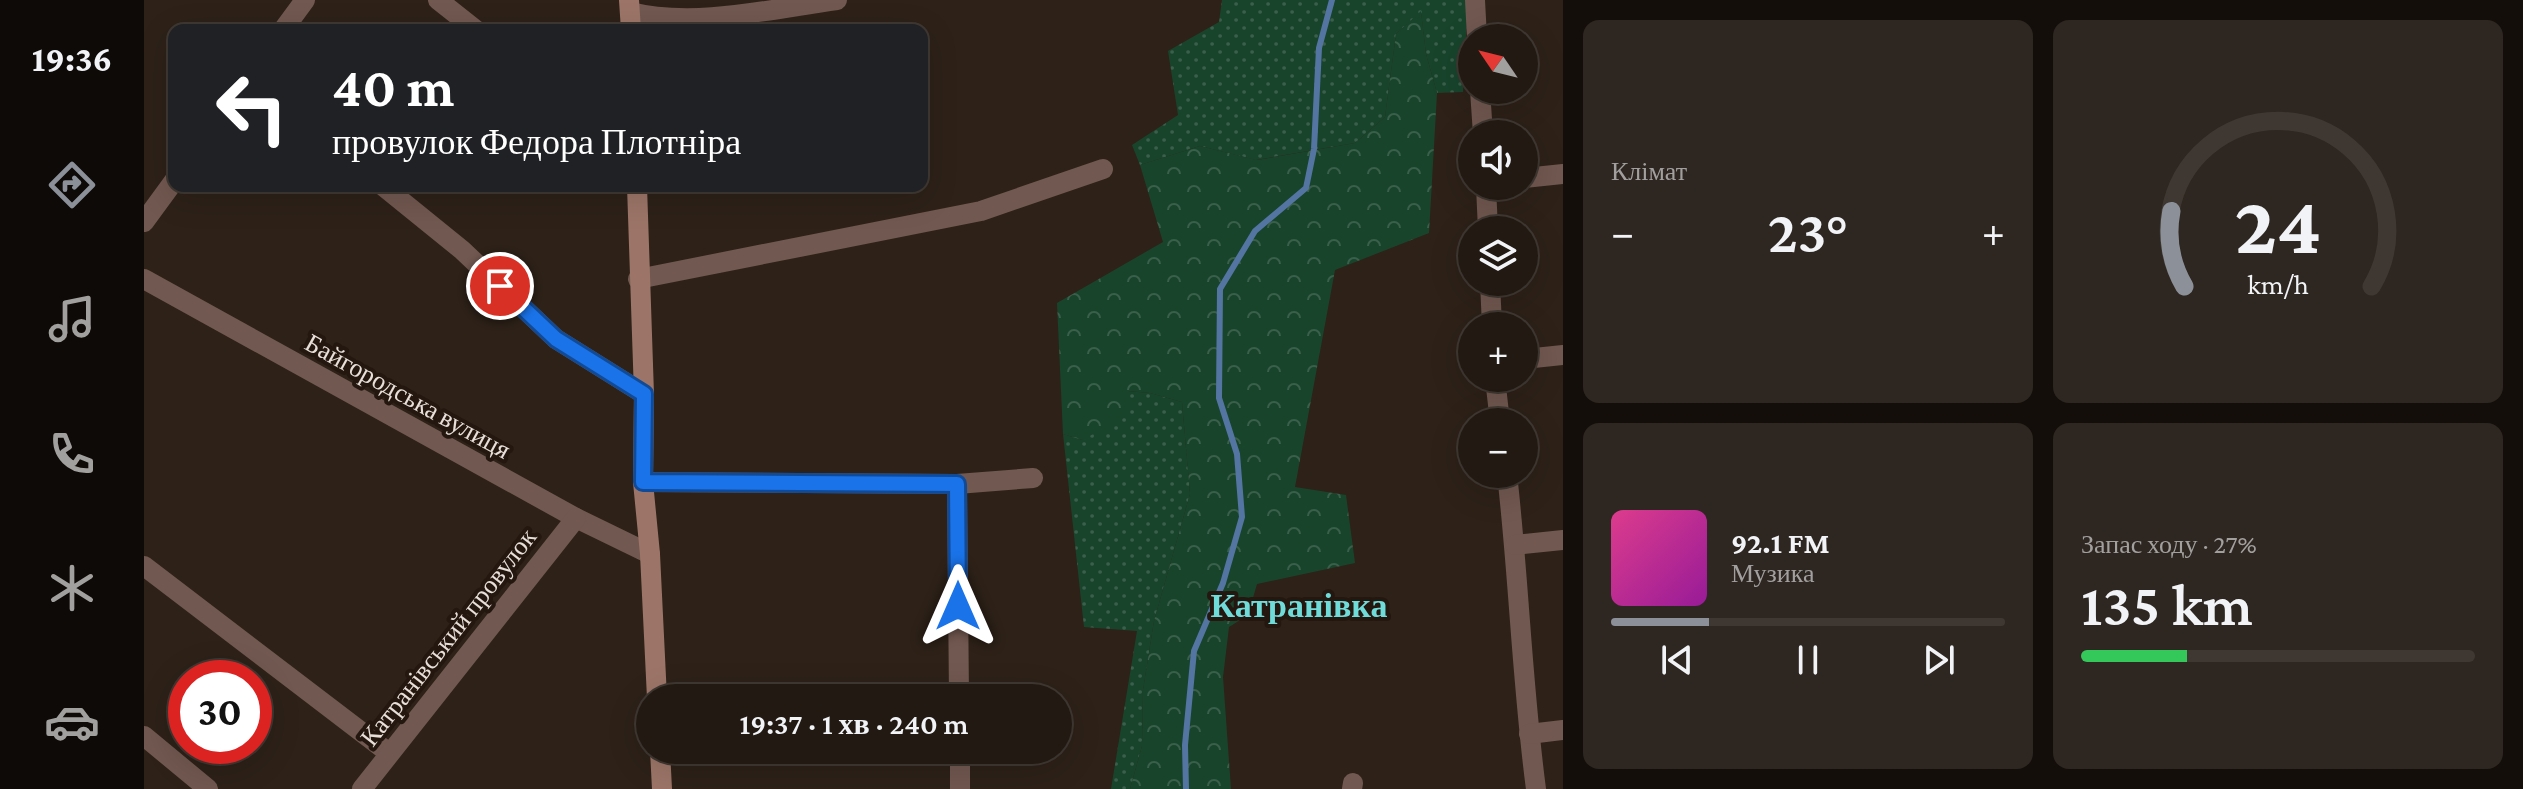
<!DOCTYPE html>
<html lang="uk">
<head>
<meta charset="utf-8">
<style>
	:root { --surface:#221912; --page:#2e2620; --text:#f1f3f6; --muted:#a2a09f; --line:#3f3832; --accent:#8c9099 }
	body { margin:0; font-family:"Crimson Pro",serif; background:var(--page); color:var(--text); height:100vh; display:flex; flex-direction:column; font-size:30px; white-space:nowrap }
	* { box-sizing:border-box; margin:0 }
	p { font-size:26px; color:var(--muted) }
	.icon { flex:none; width:44px; height:44px; fill:none; stroke:currentColor; stroke-width:2; stroke-linecap:round; stroke-linejoin:round }
	.map { position:relative; flex:1; overflow:hidden }
	.drawer { display:flex; flex-direction:column; gap:20px; padding:20px; background:#130e0a; width:960px }
	.drawer>* { flex:none }
	.top-card { position:absolute; left:24px; top:24px; width:760px; height:168px; border-radius:16px; box-shadow:0 8px 32px #0002,0 0 0 2px var(--line); background:#202124; color:#fff; overflow:hidden }
	.needle { width:52px; rotate:305deg }
	.tools { position:absolute; left:1314px; top:24px; display:grid; gap:16px }
	.tools a { display:grid; place-items:center; width:80px; height:80px; border-radius:50%; background:var(--surface); box-shadow:0 8px 32px #0002,0 0 0 2px var(--line); font-size:40px }
	.speed { position:absolute; left:24px; top:660px; display:flex; gap:16px; font-size:40px; font-weight:700; text-align:center }
	.speed>* { display:grid; place-content:center; width:104px; height:104px; border-radius:50%; background:var(--surface); box-shadow:0 8px 32px #0002,0 0 0 2px var(--line); line-height:1 }
	.speed .limit { border:12px solid #d22; background:#fff; color:#111 }
	.pin { position:absolute; display:grid; place-items:center; width:68px; height:68px; color:#fff; margin:-34px; border:4px solid #fff; border-radius:50%; box-shadow:0 2px 8px #0007 }
	.me { position:absolute; width:88px; margin:-44px; rotate:0deg; stroke-linejoin:round; filter:drop-shadow(0 0 6px #0008) }
	.turn { display:flex; align-items:center; gap:28px; height:168px; padding:0 32px; font-size:36px }
	.turn .icon { width:104px; height:104px; stroke-width:2.5 }
	.turn b { display:block; font-size:56px; line-height:68px }
	.big { font-size:60px; font-weight:600; line-height:1.1 }
	.drawer .tile { flex:1; display:flex; flex-direction:column; justify-content:center; gap:12px; min-width:0; padding:0 28px; border-radius:16px; background:var(--page) }
	.drawer .dial { align-items:center; gap:0 }
	.dial svg { height:208px; overflow:visible; fill:none; stroke:var(--line); stroke-width:7; stroke-linecap:round; text-anchor:middle }
	.dial text { fill:var(--text); stroke:none }
	.song { display:flex; align-items:center; gap:24px }
	.cover { width:96px; height:96px; border-radius:12px; background:linear-gradient(135deg,hsl(330 70% 55%),hsl(300 70% 35%)) }
	.played { height:8px; border-radius:4px; background:linear-gradient(90deg,var(--accent) 25%,var(--line) 25%) }
	.keys { display:flex; justify-content:space-around; direction:ltr }
	.heat { display:flex; justify-content:space-between; align-items:center; font-size:44px; direction:ltr }
	.charge { height:12px; border-radius:6px; background:linear-gradient(90deg,#34c759 27%,var(--line) 0) }
	.drawer .tiles { flex:1; display:grid; gap:20px; grid-template-columns:repeat(2,1fr) }
	.trip { position:absolute; left:492px; top:684px; width:436px; height:80px; border-radius:40px; background:var(--surface); box-shadow:0 8px 32px #0002,0 0 0 2px var(--line); font-weight:600; line-height:80px; text-align:center }
	main { display:flex; flex:1; min-height:0 }
	.tab-bar { display:flex; flex-direction:column; width:144px; justify-content:space-around; align-items:center; background:#0e0a07; color:var(--muted) }
	.tab-bar .icon { width:56px; height:56px }
	.tab-bar .on { color:var(--accent) }
	.tab-bar b { font-size:36px; color:var(--text) }
	.map>svg:first-child { display:block }
	.grass { fill:url(#grass-dots) }
	.forest { fill:url(#forest-crowns) }
	.lines { fill:none; stroke-linecap:round; stroke-linejoin:round }
	.stream { stroke:#5475a1; stroke-width:6 }
	.street { stroke:#715850; stroke-width:20 }
	.secondary { stroke:#9c7568; stroke-width:20 }
	.route-casing { stroke:#114b97; stroke-width:20 }
	.route { stroke:#1a73e8; stroke-width:14 }
	.labels { text-anchor:middle; stroke-width:8; stroke-linejoin:round; paint-order:stroke }
	.street-label { font-size:26px; fill:#e8dfd9; stroke:#24170f }
	.district-label { font-size:34px; font-weight:bold; fill:#70dcda; stroke:#24170f }
</style>
</head>
<body>
<main>
<nav class="tab-bar">
<b>19:36</b>
<svg class="icon on" aria-label="directions" viewBox="0 0 24 24"><path d="M12 3l9 9-9 9-9-9zM9 14v-3h6M13 9l2 2-2 2"/></svg>
<svg class="icon" aria-label="music" viewBox="0 0 24 24"><path d="M9 18V5l10-2v13"/><circle cx="6" cy="18" r="3"/><circle cx="16" cy="16" r="3"/></svg>
<svg class="icon" aria-label="phone" viewBox="0 0 24 24"><path d="M5 4h4l2 5-3 2q2 4 5 5l2-3 5 2v4C11 20 4 13 5 4z"/></svg>
<svg class="icon" aria-label="climate" viewBox="0 0 24 24"><path d="M12 3v18M4 7l16 10M4 17L20 7"/></svg>
<svg class="icon" aria-label="car" viewBox="0 0 24 24"><path d="M5 17H2v-5l4-1 3-4h7l3 4 3 1v5h-3M9 17h6M6 11h13"/><circle cx="7" cy="17" r="2"/><circle cx="17" cy="17" r="2"/></svg>
</nav>
<div class="map">
<svg width="1419" height="789" viewBox="0 0 1419 789">
	<defs>
		<pattern id="grass-dots" width="8" height="8" patternUnits="userSpaceOnUse" patternTransform="scale(2)"><rect width="8" height="8" fill="#18442c"/><path d="M2 2h.1M6 6h.1" fill="none" stroke="#3a5f4a" stroke-width="1.8" stroke-linecap="round"/></pattern>
		<pattern id="forest-crowns" width="20" height="18" patternUnits="userSpaceOnUse" patternTransform="scale(2)"><rect width="20" height="18" fill="#18442c"/><path d="M2 6a3 3 0 1 1 6 0M12 15a3 3 0 1 1 6 0" fill="none" stroke="#3a5f4a"/></pattern>
	</defs>
	<rect width="100%" height="100%" fill="#2d2118"/>
	<g class="grass">
		<polygon points="1078,0 1324,0 1319,92 1293,93 1282,54 1277,12 1252,34 1241,117 1211,143 1112,160 1056,146 996,165 988,145 1034,115 1024,51 1075,22"/>
		<polygon points="983,391 1006,393 1038,402 1046,494 1010,621 999,690 998,746 986,789 967,789 993,631 940,627 919,434 938,440"/>
	</g>
	<polygon class="forest" points="1277,11 1282,54 1293,93 1285,233 1191,270 1151,487 1202,495 1211,563 1113,584 1104,615 1085,627 1079,677 1087,789 986,789 998,746 999,690 1010,621 1046,494 1038,402 1006,393 984,391 983,416 938,440 919,434 913,303 1019,242 996,165 1056,146 1113,160 1211,143 1241,117 1252,34"/>
	<g class="lines">
		<polyline class="stream" points="1042,789 1041,745 1050,651 1079,583 1098,517 1093,454 1075,398 1076,289 1111,231 1162,188 1170,149 1175,48 1188,0"/>
		<g class="street">
			<polyline points="294,0 332,30"/>
			<polyline points="1331,0 1333,38"/>
			<path d="M 486,12 C 551,28 627,9 693,0"/>
			<polyline points="139,30 161,0"/>
			<polyline points="1336,90 1339,134"/>
			<polyline points="1380,178 1419,174"/>
			<polyline points="239,186 318,250 412,339 500,394"/>
			<polyline points="1342,186 1344,230"/>
			<polyline points="0,222 30,181"/>
			<polyline points="0,279 432,518 506,554"/>
			<polyline points="494,279 837,211 959,169"/>
			<polyline points="1346,282 1348,326"/>
			<polyline points="1380,359 1419,355"/>
			<polyline points="1351,378 1356,422"/>
			<path d="M 1363,474 C 1375,579 1378,684 1392,789"/>
			<polyline points="499,482 813,484 889,478"/>
			<polyline points="813,484 815,698"/>
			<polyline points="1371,545 1419,540"/>
			<polyline points="0,566 245,753"/>
			<polyline points="1385,734 1419,730"/>
			<polyline points="0,736 64,789"/>
			<polyline points="816,750 816,789"/>
			<polyline points="218,789 432,518"/>
			<polyline points="1208,789 1209,783"/>
		</g>
		<g class="secondary">
			<polyline points="485,0 487,30"/>
			<polyline points="493,186 500,394 499,482 506,554 513,698"/>
			<polyline points="516,750 518,789"/>
		</g>
	</g>
	<g class="lines">
		<defs>
			<polyline id="route" points="356,286 412,339 500,394 499,482 813,484 814,606"/>
		</defs>
		<use href="#route" class="route-casing"/>
		<use href="#route" class="route"/>
	</g>
	<g class="labels">
		<g class="street-label">
			<text transform="translate(264 396) rotate(29)" y="9">Байгородська вулиця</text>
			<text transform="translate(304 637) rotate(-52)" y="9">Катранівський провулок</text>
		</g>
		<g class="district-label">
			<text x="1155" y="617">Катранівка</text>
		</g>
	</g>
</svg>
<div class="tools">
<a><svg class="needle" viewBox="-14 -14 28 28"><path d="M0-13l5 13h-10z" fill="#e53935"/><path d="M0 13l5-13h-10z" fill="#a2a09f"/></svg></a>
<a><svg class="icon" aria-label="sound" viewBox="0 0 24 24"><path d="M4 9h4l5-4v14l-5-4H4zM17 9q2 3 0 6"/></svg></a>
<a><svg class="icon" aria-label="layers" viewBox="0 0 24 24"><path d="M12 4l9 5-9 5-9-5zM3 14l9 5 9-5"/></svg></a>
<a>+</a>
<a>−</a>
</div>
<div class="speed"><div class="limit">30</div></div>
<div class="pin" style="left:356px;top:286px;background:#d93025"><svg class="icon" aria-label="arrive" viewBox="0 0 24 24"><path d="M6 21V4h12l-3 4 3 4H6"/></svg></div>
<svg class="me" style="left:814px;top:606px" viewBox="-20 -20 40 40"><path d="M0-17L14 15 0 8-14 15z" fill="#1a73e8" stroke="#fff" stroke-width="4"/></svg>
<div class="trip">19:37 · 1 хв · 240 m</div>
<div class="top-card">
<div class="turn"><svg class="icon" aria-label="left" viewBox="0 0 24 24"><path d="M17 20v-9H6M10 6l-5 5 5 5"/></svg><div><b>40 m</b>провулок Федора Плотніра</div></div>
</div>
</div>
<section class="drawer">
<div class="tiles">
<div class="tile"><p>Клімат</p>
<div class="heat"><a>−</a><b class="big">23°</b><a>+</a></div>
</div>
<div class="tile dial"><svg viewBox="0 0 100 80">
<path d="M14 69A42 42 0 1 1 86 69"/>
<path d="M14 69A42 42 0 0 1 9 40" stroke="#8c9099"/>
<text x="50" y="56" font-size="32" font-weight="700">24</text>
<text x="50" y="72" font-size="11">km/h</text>
</svg></div>
<div class="tile">
<div class="song"><i class="cover"></i><div><b>92.1 FM</b><p>Музика</p></div></div>
<div class="played"></div>
<div class="keys"><svg class="icon" aria-label="previous" viewBox="0 0 24 24"><path d="M18 5L8 12l10 7zM5 5v14"/></svg><svg class="icon" aria-label="pause" viewBox="0 0 24 24"><path d="M8 5v14M16 5v14"/></svg><svg class="icon" aria-label="next" viewBox="0 0 24 24"><path d="M6 5l10 7-10 7zM19 5v14"/></svg></div>
</div>
<div class="tile"><p>Запас ходу · 27%</p><b class="big">135 km</b><div class="charge"></div></div>
</div>
</section>
</main>
</body>
</html>
